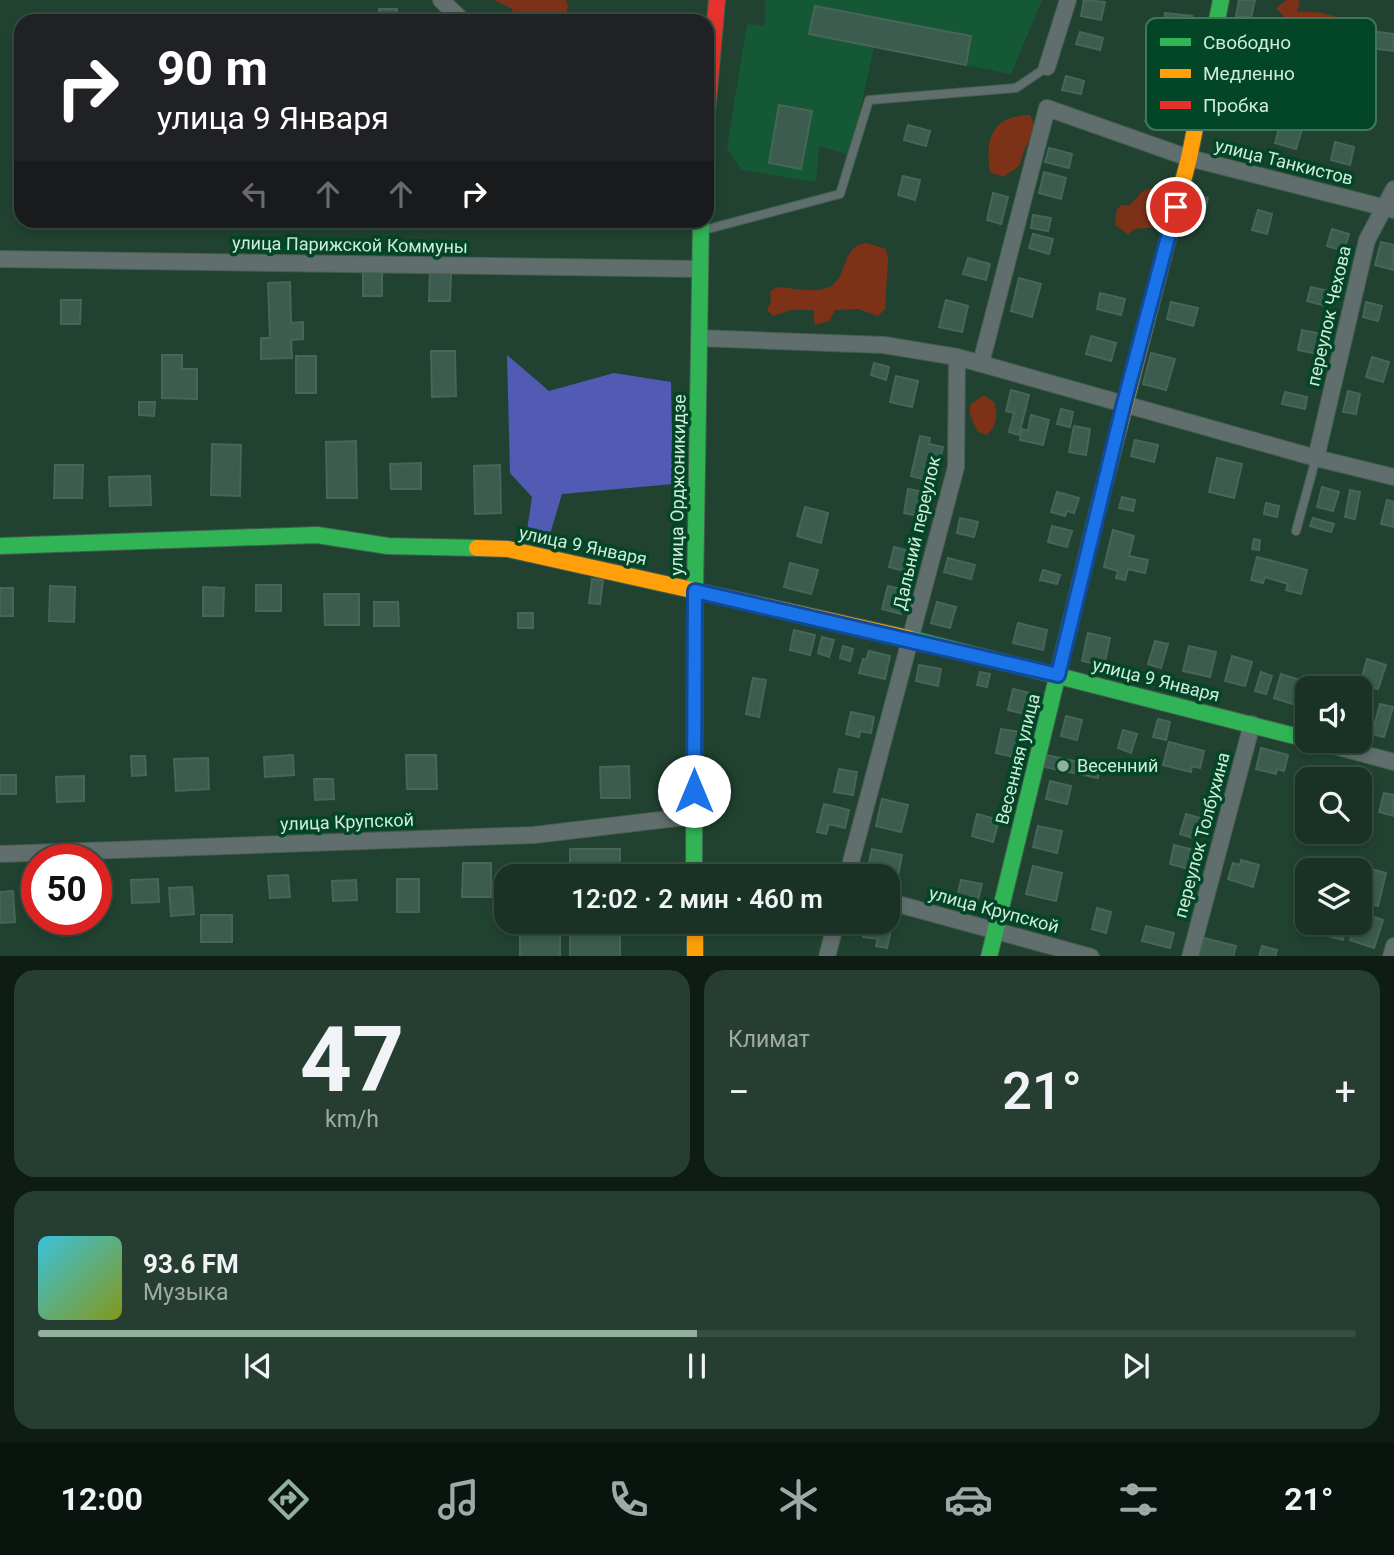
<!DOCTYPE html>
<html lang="ru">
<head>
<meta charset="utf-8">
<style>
	:root { --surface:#193225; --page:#263e32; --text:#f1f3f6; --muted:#9faaa7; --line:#374d42; --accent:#92b09e }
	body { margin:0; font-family:Roboto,sans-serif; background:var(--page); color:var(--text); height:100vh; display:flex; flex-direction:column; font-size:26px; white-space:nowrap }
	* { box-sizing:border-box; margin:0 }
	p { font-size:23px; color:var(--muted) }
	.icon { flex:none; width:38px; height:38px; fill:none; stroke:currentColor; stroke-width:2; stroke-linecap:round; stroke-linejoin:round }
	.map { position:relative; height:956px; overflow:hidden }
	.details { display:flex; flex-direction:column; gap:14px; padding:14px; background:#0e1c14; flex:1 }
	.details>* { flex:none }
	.banner { position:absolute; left:14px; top:14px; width:700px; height:214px; border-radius:21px; box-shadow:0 4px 10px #0003,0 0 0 2px var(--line); background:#202124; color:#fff; overflow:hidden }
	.buttons { position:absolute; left:1295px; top:676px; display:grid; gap:14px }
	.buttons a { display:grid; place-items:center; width:77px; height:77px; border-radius:14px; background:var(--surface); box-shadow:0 4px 10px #0003,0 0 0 2px var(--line); font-size:35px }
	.speed { position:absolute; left:21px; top:844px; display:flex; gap:14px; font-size:35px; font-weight:700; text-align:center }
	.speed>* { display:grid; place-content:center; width:91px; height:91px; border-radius:50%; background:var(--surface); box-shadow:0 4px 10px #0003,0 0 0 2px var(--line); line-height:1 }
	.speed .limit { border:10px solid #d22; background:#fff; color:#111 }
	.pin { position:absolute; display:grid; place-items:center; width:60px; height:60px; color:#fff; margin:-30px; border:4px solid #fff; border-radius:50%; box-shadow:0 2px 7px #0007 }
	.me { position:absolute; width:77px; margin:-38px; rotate:0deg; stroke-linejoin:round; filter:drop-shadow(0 0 5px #0008) }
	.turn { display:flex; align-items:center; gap:24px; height:147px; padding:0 28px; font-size:32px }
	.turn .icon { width:91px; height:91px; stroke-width:2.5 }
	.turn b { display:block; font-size:49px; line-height:60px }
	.lanes { display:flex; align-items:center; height:66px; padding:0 28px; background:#0003; justify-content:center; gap:35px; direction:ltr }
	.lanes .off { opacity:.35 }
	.big { font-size:52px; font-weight:600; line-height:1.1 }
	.details .card { flex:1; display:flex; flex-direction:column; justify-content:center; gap:10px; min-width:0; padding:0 24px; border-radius:21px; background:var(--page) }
	.details .dial { align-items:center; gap:0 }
	.dial b { font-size:91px; line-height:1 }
	.song { display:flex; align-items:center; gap:21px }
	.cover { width:84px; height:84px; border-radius:10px; background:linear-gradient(135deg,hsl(190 70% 55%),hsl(70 70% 35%)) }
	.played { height:7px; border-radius:4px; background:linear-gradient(90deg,var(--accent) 50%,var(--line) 50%) }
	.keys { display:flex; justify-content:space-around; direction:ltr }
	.heat { display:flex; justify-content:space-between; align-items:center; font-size:38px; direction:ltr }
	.details .tiles { flex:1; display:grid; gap:14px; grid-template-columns:1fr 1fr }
	.card:last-child { grid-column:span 2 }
	.trip { position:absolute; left:494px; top:864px; width:406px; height:70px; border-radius:21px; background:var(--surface); box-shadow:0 4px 10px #0003,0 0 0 2px var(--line); font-weight:600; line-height:70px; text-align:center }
	.menu { display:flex; height:112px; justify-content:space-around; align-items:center; background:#0a140f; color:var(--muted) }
	.menu .icon { width:49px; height:49px }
	.menu .active { color:var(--accent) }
	.menu b { font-size:32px; color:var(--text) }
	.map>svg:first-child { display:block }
	.built { fill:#155836 }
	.green { fill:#7d3218 }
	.water { fill:#515bb3 }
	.building { fill:#3b5c4f; stroke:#48655a; stroke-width:2 }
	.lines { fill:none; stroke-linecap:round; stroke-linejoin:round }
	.lane-casing { stroke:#435e4f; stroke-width:10 }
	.street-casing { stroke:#435e4f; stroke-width:18 }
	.fast-casing { stroke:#435e4f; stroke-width:18 }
	.slow-casing { stroke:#435e4f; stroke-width:18 }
	.jam-casing { stroke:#435e4f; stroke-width:18 }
	.lane { stroke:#606e6e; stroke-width:8 }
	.street { stroke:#606e6e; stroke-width:16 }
	.fast { stroke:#30b455; stroke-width:16 }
	.slow { stroke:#ff9f0a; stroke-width:16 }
	.jam { stroke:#e5322d; stroke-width:16 }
	.route-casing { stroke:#114b97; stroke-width:18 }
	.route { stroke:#1a73e8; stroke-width:12 }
	.poi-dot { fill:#92b09e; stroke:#024527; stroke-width:2.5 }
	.labels { text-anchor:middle; stroke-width:7; stroke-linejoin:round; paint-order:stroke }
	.street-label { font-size:18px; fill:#cfecd9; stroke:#024527 }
	.poi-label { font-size:18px; fill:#cfecd9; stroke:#024527; text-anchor:start }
	.key { fill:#024527; stroke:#40775c; stroke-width:2 }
	.key-label { font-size:19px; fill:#cfecd9 }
</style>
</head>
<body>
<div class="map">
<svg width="1394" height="957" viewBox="0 0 1394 957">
	<rect width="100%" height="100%" fill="#214231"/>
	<polygon class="built" points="765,0 1042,0 1011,74 874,47 850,155 819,146 816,182 742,170 727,148 747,24 765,26"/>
	<g class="green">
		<polygon points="494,0 566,0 568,5 565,21 518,21 511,8"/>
		<path d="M 1287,0 L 1298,0 L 1300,2 L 1297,12 C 1319,11 1340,14 1356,31 L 1344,78 L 1314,70 L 1299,58 C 1298,32 1294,27 1276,8 Z"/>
		<path d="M 1030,115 L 1034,124 L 1033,134 L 1025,148 L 1019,166 L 1003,177 L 990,172 C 985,138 992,116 1030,115 Z"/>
		<path d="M 1151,188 C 1162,200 1163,212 1158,227 L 1135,229 L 1128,234 L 1115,225 L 1117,209 L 1122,205 L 1130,205 L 1143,191 Z"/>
		<path d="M 867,243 L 886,249 L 888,259 L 885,309 L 878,316 L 858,309 L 835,310 L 829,321 L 815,325 L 813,310 L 791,310 L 773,316 L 767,310 L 771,301 L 770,292 L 777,287 C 791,288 818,294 831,286 C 849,274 841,245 867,243 Z"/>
		<path d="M 984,395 L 995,403 C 997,416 997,426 987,435 L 978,432 L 970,415 L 970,405 Z"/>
	</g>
	<polygon class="water" points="507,355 549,391 614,373 671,382 673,484 562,494 548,541 526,537 532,497 510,473"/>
	<g class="building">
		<polygon points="1084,0 1105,2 1101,20 1081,16"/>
		<polygon points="1239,0 1255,0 1251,18 1236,16"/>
		<polygon points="815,6 971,36 966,65 809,34"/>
		<rect x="379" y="9" width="18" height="12"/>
		<polygon points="1165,13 1192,16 1191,34 1164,31"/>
		<polygon points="1371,31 1394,34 1394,51 1369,48"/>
		<polygon points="1080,32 1103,38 1100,50 1076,44"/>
		<polygon points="1066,76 1084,81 1081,94 1062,90"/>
		<polygon points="779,105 812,111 801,169 769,163"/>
		<polygon points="1151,107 1170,115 1164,129 1145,121"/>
		<polygon points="1216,109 1231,113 1226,130 1212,126"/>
		<polygon points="908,125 930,131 926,146 904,140"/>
		<polygon points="1286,125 1302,129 1296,149 1275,143 1279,129 1285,130"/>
		<polygon points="1335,142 1354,147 1350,165 1331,160"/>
		<polygon points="1049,148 1072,154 1069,168 1045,162"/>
		<polygon points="1044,172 1066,178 1061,199 1039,193"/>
		<polygon points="903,176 920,180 915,200 898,195"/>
		<polygon points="993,193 1008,197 1001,224 987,220"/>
		<polygon points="1195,194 1208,198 1203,219 1190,216"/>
		<polygon points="1258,210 1272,214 1267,234 1252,230"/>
		<polygon points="1033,215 1051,218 1048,231 1031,228"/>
		<polygon points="1332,229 1349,234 1344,251 1327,246"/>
		<polygon points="1033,234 1053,239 1049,254 1029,248"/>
		<polygon points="1381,242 1394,245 1394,270 1375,265"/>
		<polygon points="968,258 990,264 986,280 963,274"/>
		<rect x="363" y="271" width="19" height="25"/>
		<polygon points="430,271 451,272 450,301 429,301"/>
		<polygon points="1019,278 1041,284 1032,317 1011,311"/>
		<polygon points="290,282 291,323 303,322 303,339 291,340 292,358 261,359 261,338 270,338 268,283"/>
		<polygon points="1311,287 1333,292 1330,307 1307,301"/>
		<polygon points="1100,293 1125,299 1121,315 1097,309"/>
		<polygon points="61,300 81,300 80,324 61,324"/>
		<polygon points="946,300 968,306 962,332 939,327"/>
		<polygon points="1171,302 1198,308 1193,326 1167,319"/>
		<polygon points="1366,302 1382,306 1378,321 1363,317"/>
		<polygon points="1302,330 1322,334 1318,354 1298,350"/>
		<polygon points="1091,336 1116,343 1111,361 1086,354"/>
		<polygon points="431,351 455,351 456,396 432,397"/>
		<polygon points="1151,353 1175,359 1166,390 1143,384"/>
		<polygon points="162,355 182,355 182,369 197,369 197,399 162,398"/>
		<rect x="296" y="356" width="20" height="37"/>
		<polygon points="1372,357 1389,362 1383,382 1366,377"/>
		<polygon points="874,363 889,367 886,380 871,375"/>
		<polygon points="896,376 918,381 912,407 890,402"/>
		<polygon points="1011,390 1029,395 1019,435 1009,432 1014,413 1006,411"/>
		<polygon points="1348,391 1360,394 1356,414 1343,412"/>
		<polygon points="1285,392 1307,397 1305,409 1282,404"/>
		<polygon points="139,402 155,402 154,416 139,415"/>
		<polygon points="1061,409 1073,412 1070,427 1057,424"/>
		<polygon points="1031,415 1049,420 1043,445 1020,440 1022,429 1028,431"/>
		<polygon points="1074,426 1090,429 1086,455 1069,452"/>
		<polygon points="920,436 930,438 929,444 943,447 935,482 911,476"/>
		<polygon points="1135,440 1158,445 1154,462 1131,456"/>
		<polygon points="356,441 357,498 327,498 326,442"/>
		<polygon points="212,444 241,445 240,496 211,495"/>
		<polygon points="1217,458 1242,464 1234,498 1209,492"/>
		<polygon points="421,463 421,489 391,489 390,464"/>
		<polygon points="55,465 83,465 82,498 54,498"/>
		<polygon points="500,465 501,513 475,514 474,466"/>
		<polygon points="150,476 151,505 110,506 109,477"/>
		<polygon points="1322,487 1339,492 1333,511 1317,507"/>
		<polygon points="908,489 931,493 928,512 919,510 918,516 904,513"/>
		<polygon points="1350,490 1360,492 1355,519 1345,517"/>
		<polygon points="1057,492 1079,498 1074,513 1067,511 1065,516 1051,512"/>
		<polygon points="1122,497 1135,500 1133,511 1119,508"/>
		<polygon points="1387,500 1394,502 1394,527 1381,524"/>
		<polygon points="1266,503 1279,506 1277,517 1264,514"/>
		<polygon points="805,507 828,513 821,543 797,536"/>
		<polygon points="960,518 978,522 974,537 957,533"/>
		<polygon points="1313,518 1334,524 1331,532 1310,526"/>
		<polygon points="1052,526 1072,531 1067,547 1048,542"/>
		<polygon points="1113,530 1134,536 1129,556 1148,560 1145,573 1128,569 1125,580 1116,578 1118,571 1104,567"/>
		<polygon points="1254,539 1260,540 1259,550 1252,549"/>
		<polygon points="894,547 917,553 912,573 889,567"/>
		<polygon points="1257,557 1307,570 1301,594 1286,590 1288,584 1265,577 1263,583 1251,580"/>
		<polygon points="948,558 975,565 971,579 944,572"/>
		<polygon points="790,563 818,570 811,594 784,587"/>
		<polygon points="1043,570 1060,575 1057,584 1040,580"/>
		<polygon points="592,579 603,580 600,604 589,603"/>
		<rect x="256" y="585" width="25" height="26"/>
		<polygon points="50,586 75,587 74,622 49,621"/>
		<polygon points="888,586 914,592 910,610 903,608 901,614 882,609"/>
		<polygon points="203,587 224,588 223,616 203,616"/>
		<rect x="0" y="588" width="13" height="28"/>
		<polygon points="324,594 359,594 359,625 325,625"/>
		<polygon points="374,602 398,602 399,626 374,626"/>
		<polygon points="937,602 956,607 950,628 931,623"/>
		<rect x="518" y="613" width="15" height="15"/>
		<polygon points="1018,623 1047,630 1043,650 1013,643"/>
		<polygon points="794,630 815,635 810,655 790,650"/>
		<polygon points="1088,633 1110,638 1104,666 1082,661"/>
		<polygon points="822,637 834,640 829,657 818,653"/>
		<polygon points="1155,641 1168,644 1161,668 1148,664"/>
		<polygon points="843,646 853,649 850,661 840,658"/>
		<polygon points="1189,646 1216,652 1210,677 1183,671"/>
		<polygon points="869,651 890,656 885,679 859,673 863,659 866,660"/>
		<polygon points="1232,656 1252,662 1245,686 1225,681"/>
		<polygon points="1367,659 1386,665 1378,689 1365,685 1367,678 1362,677"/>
		<polygon points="919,665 941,669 938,686 916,681"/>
		<polygon points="980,672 990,674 987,687 977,685"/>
		<polygon points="1261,672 1272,676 1266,694 1255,691"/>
		<polygon points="1281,674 1309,683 1302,707 1274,698"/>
		<polygon points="753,678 766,680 759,717 746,714"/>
		<polygon points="1013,689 1030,693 1025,714 1008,710"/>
		<polygon points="1380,704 1393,707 1384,737 1372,734"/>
		<polygon points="851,712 874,717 871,733 860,731 859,737 846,734"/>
		<polygon points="1066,716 1082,720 1077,740 1061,736"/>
		<polygon points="1158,719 1170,722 1166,740 1153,737"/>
		<polygon points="1001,729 1019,732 1014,757 996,753"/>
		<polygon points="1123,730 1137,734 1131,753 1118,748"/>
		<polygon points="1169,742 1204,751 1200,768 1192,766 1191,772 1163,765"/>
		<polygon points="1261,748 1288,755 1284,771 1277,769 1276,774 1256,769"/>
		<polygon points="293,755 294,775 265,777 264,757"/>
		<polygon points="406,755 436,755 437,789 407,789"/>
		<polygon points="1046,755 1079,762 1078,765 1099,769 1098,778 1044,767"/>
		<polygon points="131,756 145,756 146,775 132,776"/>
		<polygon points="208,758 209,789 176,791 174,759"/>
		<polygon points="629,766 630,798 601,798 600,767"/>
		<polygon points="839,769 857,772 853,795 834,792"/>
		<rect x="0" y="775" width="16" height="19"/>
		<polygon points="84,776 84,801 57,802 56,777"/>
		<polygon points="314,779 333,779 334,799 315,800"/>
		<polygon points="1050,781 1071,786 1067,804 1046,799"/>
		<polygon points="1384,793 1394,795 1394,816 1379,812"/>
		<polygon points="882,799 908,805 901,832 876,826"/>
		<polygon points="824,804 849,810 845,828 829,824 826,834 817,832"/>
		<polygon points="977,814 999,820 993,842 972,836"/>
		<polygon points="1186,814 1203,819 1197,839 1180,834"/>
		<polygon points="1038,826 1062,831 1057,853 1033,847"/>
		<polygon points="1174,845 1194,850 1189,869 1170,864"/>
		<rect x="570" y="849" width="50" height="28"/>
		<polygon points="872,849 902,855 896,886 887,884 887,877 866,877"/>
		<polygon points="1241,860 1259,865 1253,887 1228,879 1233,863 1240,865"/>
		<polygon points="463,863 491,863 491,897 462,897"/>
		<polygon points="1356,865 1386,873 1378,906 1360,901 1360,870 1355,870"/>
		<polygon points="1033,866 1062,873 1056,901 1026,894"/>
		<polygon points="288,875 290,897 270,898 268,876"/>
		<polygon points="158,879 159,902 132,903 131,880"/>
		<rect x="397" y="879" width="22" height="33"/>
		<polygon points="356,880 357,900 333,901 332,881"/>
		<polygon points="961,880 982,884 976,907 956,902"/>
		<polygon points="192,887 194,914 171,916 169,888"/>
		<polygon points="13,891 15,922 0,923 0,892"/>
		<polygon points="1097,908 1111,912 1106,933 1092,929"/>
		<polygon points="1360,913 1383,920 1374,948 1350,940 1355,922 1360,922"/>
		<rect x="201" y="915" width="31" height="27"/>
		<rect x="520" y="922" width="40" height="35"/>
		<rect x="570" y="922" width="50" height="35"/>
		<polygon points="797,922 822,922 821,928"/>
		<polygon points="866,922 892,925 887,948 876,946 878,939 863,937"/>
		<polygon points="1327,922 1347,922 1343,940 1324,935"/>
		<polygon points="1146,926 1174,933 1170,948 1142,941"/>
		<polygon points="1204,938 1236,946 1233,957 1199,957"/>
		<polygon points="1262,946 1277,950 1275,957 1259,957"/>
	</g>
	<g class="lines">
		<defs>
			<g id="lane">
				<polyline points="704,230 840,194 869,100 1016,88 1047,67"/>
				<polyline points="1296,531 1316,458"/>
			</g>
			<g id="street">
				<polyline points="441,0 463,21"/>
				<polyline points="1047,67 1068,0"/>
				<polyline points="0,259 700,269"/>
				<polyline points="699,338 884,345 957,357 1316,458 1394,477"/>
				<polyline points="981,363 1047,108 1189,158 1394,210"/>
				<polyline points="1316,458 1367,240 1394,189"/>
				<polyline points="1312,740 1394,762"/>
				<polyline points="0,854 534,835 694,816"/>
				<polyline points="847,877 956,467 957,357"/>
				<polyline points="887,901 1091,957"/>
				<polyline points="827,957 836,922"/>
				<polyline points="1190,957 1252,724"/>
				<polyline points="1391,957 1394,946"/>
			</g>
			<g id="fast">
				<polyline points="1199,109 1221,0"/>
				<polyline points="0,546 317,535 388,546 477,548"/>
				<polyline points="908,638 1307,739"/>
				<polyline points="694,877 695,591 701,220"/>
				<polyline points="989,957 1097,513"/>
			</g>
			<g id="slow">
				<polyline points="1097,513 1189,158 1199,109"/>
				<polyline points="477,548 508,549 908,638"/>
				<polyline points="695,922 695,957"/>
			</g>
			<polyline id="jam" points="707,113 717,0"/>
		</defs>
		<use href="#lane" class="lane-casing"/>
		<use href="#street" class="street-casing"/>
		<use href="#fast" class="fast-casing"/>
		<use href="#slow" class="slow-casing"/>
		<use href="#jam" class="jam-casing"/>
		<use href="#lane" class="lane"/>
		<use href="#street" class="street"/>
		<use href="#fast" class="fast"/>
		<use href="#slow" class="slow"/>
		<use href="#jam" class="jam"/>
	</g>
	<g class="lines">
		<defs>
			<polyline id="route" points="694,791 695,591 1058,675 1124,403 1176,207"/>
		</defs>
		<use href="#route" class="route-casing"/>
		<use href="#route" class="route"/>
	</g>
	<circle class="poi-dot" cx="1063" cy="766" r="7"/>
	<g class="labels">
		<g class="street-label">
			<text transform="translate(1284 162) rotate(14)" y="6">улица Танкистов</text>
			<text transform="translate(350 245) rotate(1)" y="6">улица Парижской Коммуны</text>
			<text transform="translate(1329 316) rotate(-77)" y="6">переулок Чехова</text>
			<text transform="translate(678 485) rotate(-89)" y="6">улица Орджоникидзе</text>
			<text transform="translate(917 533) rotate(-77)" y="6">Дальний переулок</text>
			<text transform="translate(583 546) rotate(12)" y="6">улица 9 Января</text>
			<text transform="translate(1156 680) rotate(14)" y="6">улица 9 Января</text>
			<text transform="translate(1018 759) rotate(-76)" y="6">Весенняя улица</text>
			<text transform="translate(347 822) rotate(-2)" y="6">улица Крупской</text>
			<text transform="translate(1202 835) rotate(-75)" y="6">переулок Толбухина</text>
			<text transform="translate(994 910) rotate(15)" y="6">улица Крупской</text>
		</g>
		<g class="poi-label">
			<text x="1077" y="772">Весенний</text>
		</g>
	</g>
	<rect x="1146" y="18" width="230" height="112" rx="10" class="key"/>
	<rect x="1160" y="38" width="31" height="8" fill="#30b455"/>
	<rect x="1160" y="69" width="31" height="9" fill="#ff9f0a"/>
	<rect x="1160" y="101" width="31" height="8" fill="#e5322d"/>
	<g class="key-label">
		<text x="1203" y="49">Свободно</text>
		<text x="1203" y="80">Медленно</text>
		<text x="1203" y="112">Пробка</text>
	</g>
</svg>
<div class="buttons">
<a><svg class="icon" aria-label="sound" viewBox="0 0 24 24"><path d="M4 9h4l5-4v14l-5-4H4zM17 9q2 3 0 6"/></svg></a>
<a><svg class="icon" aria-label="search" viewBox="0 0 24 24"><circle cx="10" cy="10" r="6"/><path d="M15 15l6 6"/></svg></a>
<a><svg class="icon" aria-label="layers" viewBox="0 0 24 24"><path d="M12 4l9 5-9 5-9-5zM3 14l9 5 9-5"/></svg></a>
</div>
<div class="speed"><div class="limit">50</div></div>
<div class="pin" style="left:1176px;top:207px;background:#d93025"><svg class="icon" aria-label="arrive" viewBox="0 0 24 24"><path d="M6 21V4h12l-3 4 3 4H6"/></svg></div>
<svg class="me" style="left:694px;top:791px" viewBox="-20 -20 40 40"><circle r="19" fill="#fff"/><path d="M0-13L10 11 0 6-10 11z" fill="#1a73e8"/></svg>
<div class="trip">12:02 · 2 мин · 460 m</div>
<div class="banner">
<div class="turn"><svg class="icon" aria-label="right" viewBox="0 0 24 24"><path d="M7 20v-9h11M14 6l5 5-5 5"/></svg><div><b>90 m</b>улица 9 Января</div></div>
<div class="lanes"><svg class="icon off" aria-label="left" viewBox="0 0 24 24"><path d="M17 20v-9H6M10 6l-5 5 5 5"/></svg><svg class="icon off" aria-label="ahead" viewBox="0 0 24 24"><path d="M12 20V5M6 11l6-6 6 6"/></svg><svg class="icon off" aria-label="ahead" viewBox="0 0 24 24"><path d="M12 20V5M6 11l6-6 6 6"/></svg><svg class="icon" aria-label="right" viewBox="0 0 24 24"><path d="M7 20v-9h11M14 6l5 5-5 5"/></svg></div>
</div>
</div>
<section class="details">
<div class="tiles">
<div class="card dial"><b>47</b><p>km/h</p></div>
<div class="card"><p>Климат</p>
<div class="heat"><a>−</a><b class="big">21°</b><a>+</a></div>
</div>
<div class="card">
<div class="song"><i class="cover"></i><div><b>93.6 FM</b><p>Музыка</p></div></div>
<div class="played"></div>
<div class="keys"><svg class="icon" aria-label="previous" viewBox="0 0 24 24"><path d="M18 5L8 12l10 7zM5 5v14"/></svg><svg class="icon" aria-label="pause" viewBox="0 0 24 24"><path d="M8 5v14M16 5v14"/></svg><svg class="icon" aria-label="next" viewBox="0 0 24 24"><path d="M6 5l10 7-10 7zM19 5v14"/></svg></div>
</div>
</div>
</section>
<nav class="menu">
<b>12:00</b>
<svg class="icon active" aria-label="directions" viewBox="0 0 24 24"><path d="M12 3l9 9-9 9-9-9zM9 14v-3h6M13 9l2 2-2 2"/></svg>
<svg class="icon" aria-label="music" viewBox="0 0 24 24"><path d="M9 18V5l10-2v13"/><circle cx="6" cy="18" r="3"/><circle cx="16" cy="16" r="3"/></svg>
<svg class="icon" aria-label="phone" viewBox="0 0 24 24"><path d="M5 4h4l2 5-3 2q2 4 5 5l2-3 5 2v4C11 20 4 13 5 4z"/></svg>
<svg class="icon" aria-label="climate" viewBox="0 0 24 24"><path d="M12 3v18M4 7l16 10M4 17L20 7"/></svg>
<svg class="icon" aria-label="car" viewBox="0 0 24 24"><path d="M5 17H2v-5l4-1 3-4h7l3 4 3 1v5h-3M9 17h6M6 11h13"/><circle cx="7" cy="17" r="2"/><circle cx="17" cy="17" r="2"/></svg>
<svg class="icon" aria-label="filters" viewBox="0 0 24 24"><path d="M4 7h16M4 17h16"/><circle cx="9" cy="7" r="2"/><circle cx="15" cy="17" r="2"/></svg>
<b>21°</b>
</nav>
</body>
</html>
